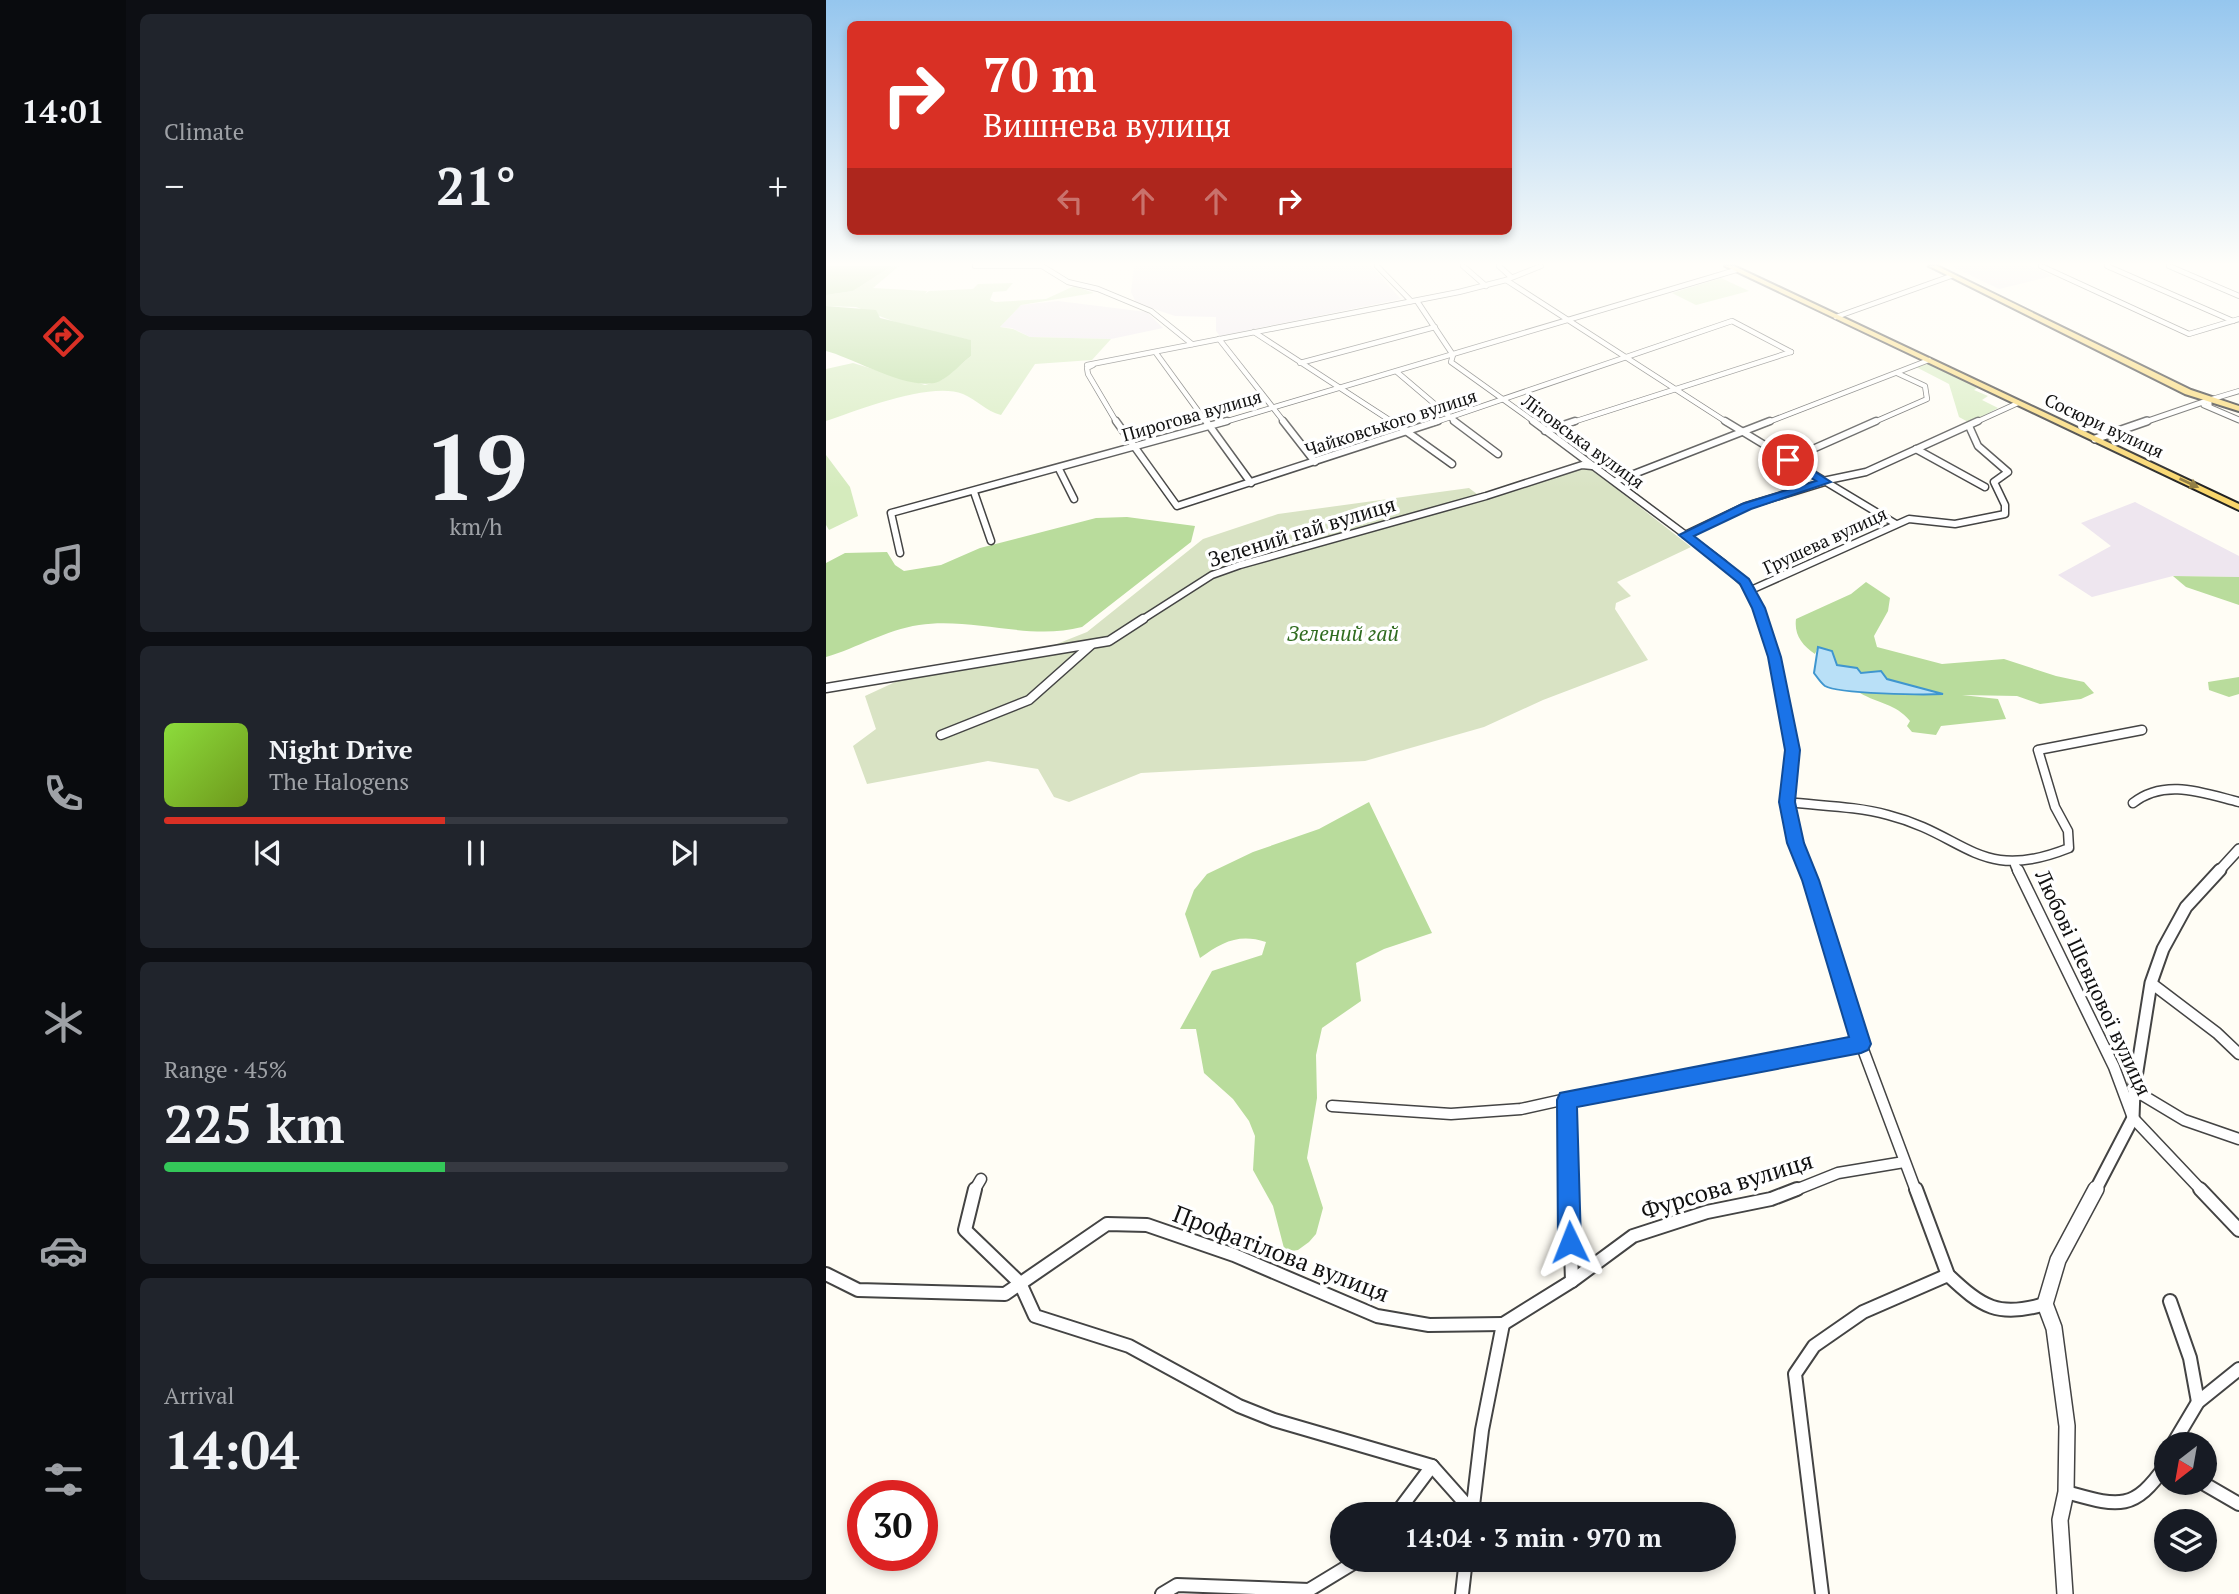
<!DOCTYPE html>
<html lang="en">
<head>
<meta charset="utf-8">
<style>
	:root { --surface:#171b24; --page:#20242c; --text:#f1f3f6; --muted:#9ea1a6; --line:#363941; --accent:#d93025 }
	body { margin:0; font-family:"PT Serif",serif; background:var(--page); color:var(--text); height:100vh; display:flex; flex-direction:column; font-size:26px; white-space:nowrap }
	* { box-sizing:border-box; margin:0 }
	p { font-size:23px; color:var(--muted) }
	.icon { flex:none; width:38px; height:38px; fill:none; stroke:currentColor; stroke-width:2; stroke-linecap:round; stroke-linejoin:round }
	.map { position:relative; flex:1; overflow:hidden }
	.drawer { display:flex; flex-direction:column; gap:14px; padding:14px; background:#0d0f14; width:700px }
	.drawer>* { flex:none }
	.guide { position:absolute; left:21px; top:21px; width:665px; height:214px; border-radius:10px; box-shadow:0 4px 10px #0003; background:#d93025; color:#fff; overflow:hidden }
	.needle { width:46px; rotate:211deg }
	.fabs { position:absolute; left:1328px; top:1432px; display:grid; gap:14px }
	.fabs a { display:grid; place-items:center; width:63px; height:63px; border-radius:50%; background:var(--surface); box-shadow:0 4px 10px #0003; font-size:35px }
	.speed { position:absolute; left:21px; top:1480px; display:flex; gap:14px; font-size:35px; font-weight:700; text-align:center }
	.speed>* { display:grid; place-content:center; width:91px; height:91px; border-radius:50%; background:var(--surface); box-shadow:0 4px 10px #0003; line-height:1 }
	.speed .limit { border:10px solid #d22; background:#fff; color:#111 }
	.pin { position:absolute; display:grid; place-items:center; width:60px; height:60px; color:#fff; margin:-30px; border:4px solid #fff; border-radius:50%; box-shadow:0 2px 7px #0007 }
	.me { position:absolute; width:77px; margin:-38px; rotate:358deg; stroke-linejoin:round; filter:drop-shadow(0 0 5px #0008) }
	.turn { display:flex; align-items:center; gap:24px; height:147px; padding:0 21px; font-size:32px }
	.turn .icon { width:91px; height:91px; stroke-width:2.5 }
	.turn b { display:block; font-size:49px; line-height:60px }
	.lanes { display:flex; align-items:center; height:66px; padding:0 21px; background:#0003; justify-content:center; gap:35px; direction:ltr }
	.lanes .off { opacity:.35 }
	.big { font-size:52px; font-weight:600; line-height:1.1 }
	.drawer .tile { flex:1; display:flex; flex-direction:column; justify-content:center; gap:10px; min-width:0; padding:0 24px; border-radius:10px; background:var(--page) }
	.drawer .dial { align-items:center; gap:0 }
	.dial b { font-size:91px; line-height:1 }
	.song { display:flex; align-items:center; gap:21px }
	.cover { width:84px; height:84px; border-radius:10px; background:linear-gradient(135deg,hsl(90 70% 55%),hsl(80 70% 35%)) }
	.played { height:7px; border-radius:4px; background:linear-gradient(90deg,var(--accent) 45%,var(--line) 45%) }
	.keys { display:flex; justify-content:space-around; direction:ltr }
	.heat { display:flex; justify-content:space-between; align-items:center; font-size:38px; direction:ltr }
	.charge { height:10px; border-radius:5px; background:linear-gradient(90deg,#34c759 45%,var(--line) 0) }
	.trip { position:absolute; left:504px; top:1502px; width:406px; height:70px; border-radius:35px; background:var(--surface); box-shadow:0 4px 10px #0003; font-weight:600; line-height:70px; text-align:center }
	main { display:flex; flex:1; min-height:0 }
	.tab-bar { display:flex; flex-direction:column; width:126px; justify-content:space-around; align-items:center; background:#090b0e; color:var(--muted) }
	.tab-bar .icon { width:49px; height:49px }
	.tab-bar .active { color:var(--accent) }
	.tab-bar b { font-size:32px; color:var(--text) }
	.map>svg:first-child { display:block }
	.industrial { fill:#eee6ef }
	.green { fill:#d5ebbd }
	.forest { fill:#b9dc9c }
	.cemetery { fill:#d9e3c4 }
	.water { fill:#b9e0f7; stroke:#3f96cf; stroke-width:2 }
	.lines { fill:none; stroke-linecap:round; stroke-linejoin:round }
	.minor-far4-casing { stroke:#444; stroke-width:6 }
	.minor-far3-casing { stroke:#444; stroke-width:9 }
	.minor-far2-casing { stroke:#444; stroke-width:11 }
	.minor-far1-casing { stroke:#444; stroke-width:13 }
	.minor-casing { stroke:#444; stroke-width:16 }
	.tertiary-far4-casing { stroke:#444; stroke-width:7 }
	.tertiary-far3-casing { stroke:#444; stroke-width:10 }
	.tertiary-far2-casing { stroke:#444; stroke-width:12 }
	.tertiary-far1-casing { stroke:#444; stroke-width:15 }
	.tertiary-casing { stroke:#444; stroke-width:18 }
	.primary-casing { stroke:#222; stroke-width:4 }
	.minor-far4 { stroke:#fff; stroke-width:4.5 }
	.minor-far3 { stroke:#fff; stroke-width:6 }
	.minor-far2 { stroke:#fff; stroke-width:8 }
	.minor-far1 { stroke:#fff; stroke-width:10 }
	.minor { stroke:#fff; stroke-width:12 }
	.tertiary-far4 { stroke:#fff; stroke-width:5 }
	.tertiary-far3 { stroke:#fff; stroke-width:7 }
	.tertiary-far2 { stroke:#fff; stroke-width:9 }
	.tertiary-far1 { stroke:#fff; stroke-width:11 }
	.tertiary { stroke:#fff; stroke-width:15 }
	.primary { fill:#f9d66b; fill-rule:evenodd }
	.oneway { fill:#917d42 }
	.route { fill:#1a73e8; stroke:#114b97; stroke-width:2 }
	.labels { text-anchor:middle; stroke-width:7; stroke-linejoin:round; paint-order:stroke }
	.far-street-label { font-size:18px; fill:#111; stroke:#fff }
	.street-label { font-size:21px; fill:#111; stroke:#fff }
	.park-label { font-size:21px; font-style:italic; fill:#2f6b1f; stroke:#fff }
	.near-street-label { font-size:24px; fill:#111; stroke:#fff }
</style>
</head>
<body>
<main>
<nav class="tab-bar">
<b>14:01</b>
<svg class="icon active" aria-label="directions" viewBox="0 0 24 24"><path d="M12 3l9 9-9 9-9-9zM9 14v-3h6M13 9l2 2-2 2"/></svg>
<svg class="icon" aria-label="music" viewBox="0 0 24 24"><path d="M9 18V5l10-2v13"/><circle cx="6" cy="18" r="3"/><circle cx="16" cy="16" r="3"/></svg>
<svg class="icon" aria-label="phone" viewBox="0 0 24 24"><path d="M5 4h4l2 5-3 2q2 4 5 5l2-3 5 2v4C11 20 4 13 5 4z"/></svg>
<svg class="icon" aria-label="climate" viewBox="0 0 24 24"><path d="M12 3v18M4 7l16 10M4 17L20 7"/></svg>
<svg class="icon" aria-label="car" viewBox="0 0 24 24"><path d="M5 17H2v-5l4-1 3-4h7l3 4 3 1v5h-3M9 17h6M6 11h13"/><circle cx="7" cy="17" r="2"/><circle cx="17" cy="17" r="2"/></svg>
<svg class="icon" aria-label="filters" viewBox="0 0 24 24"><path d="M4 7h16M4 17h16"/><circle cx="9" cy="7" r="2"/><circle cx="15" cy="17" r="2"/></svg>
</nav>
<section class="drawer">
<div class="tile"><p>Climate</p>
<div class="heat"><a>−</a><b class="big">21°</b><a>+</a></div>
</div>
<div class="tile dial"><b>19</b><p>km/h</p></div>
<div class="tile">
<div class="song"><i class="cover"></i><div><b>Night Drive</b><p>The Halogens</p></div></div>
<div class="played"></div>
<div class="keys"><svg class="icon" aria-label="previous" viewBox="0 0 24 24"><path d="M18 5L8 12l10 7zM5 5v14"/></svg><svg class="icon" aria-label="pause" viewBox="0 0 24 24"><path d="M8 5v14M16 5v14"/></svg><svg class="icon" aria-label="next" viewBox="0 0 24 24"><path d="M6 5l10 7-10 7zM19 5v14"/></svg></div>
</div>
<div class="tile"><p>Range · 45%</p><b class="big">225 km</b><div class="charge"></div></div>
<div class="tile"><p>Arrival</p><b class="big">14:04</b></div>
</section>
<div class="map">
<svg width="1413" height="1594" viewBox="0 0 1413 1594">
	<rect width="100%" height="100%" fill="#fffdf5"/>
	<g class="industrial">
		<polygon points="308,266 545,266 575,299 394,336 390,331 390,317 349,316 310,303 305,292"/>
		<polygon points="1125,266 1206,266 1226,276 1173,289"/>
		<polygon points="232,301 321,312 337,328 285,339 204,337 186,328 174,327 195,305"/>
		<polygon points="1309,502 1413,556 1413,577 1347,576 1266,597 1232,575 1285,546 1255,523"/>
	</g>
	<g class="green">
		<path d="M 66,266 L 73,266 L 47,288 L 101,291 L 99,294 L 103,291 L 147,289 L 152,284 L 187,283 L 180,291 L 167,292 L 164,300 L 169,302 L 220,299 L 248,286 L 268,293 L 195,305 L 174,327 L 187,329 L 204,337 L 285,339 L 266,360 L 209,364 L 175,415 C 160,411 151,400 137,394 C 105,381 32,410 0,421 L 0,369 L 27,363 L 99,385 L 116,380 L 145,356 L 144,340 L 82,327 L 30,307 L 0,306 L 0,295 L 27,291 Z"/>
		<polygon points="895,278 923,291 870,305 846,293"/>
		<polygon points="1102,363 1151,388 1148,390 1162,396 1156,400 1172,408 1144,423 1133,417 1123,384 1090,367"/>
		<polygon points="0,455 24,487 32,516 3,530 0,525"/>
	</g>
	<g class="forest">
		<polygon points="0,266 66,266 27,291 0,295"/>
		<path d="M 0,306 L 50,310 L 54,318 L 145,340 L 145,356 C 136,363 126,374 116,380 C 90,396 26,357 0,351 Z"/>
		<path d="M 301,517 L 369,526 L 365,542 L 256,627 C 203,641 147,617 93,625 C 60,630 31,648 0,657 L 0,563 L 19,553 L 61,552 L 69,565 L 78,571 L 115,565 L 154,548 L 270,518 Z"/>
		<polygon points="1347,576 1413,577 1413,605 1360,587"/>
		<path d="M 1040,582 L 1064,598 L 1062,611 L 1048,636 L 1051,647 L 1116,664 L 1178,659 L 1230,676 L 1258,682 L 1268,693 L 1255,699 L 1214,704 L 1191,696 L 1136,695 L 1172,699 L 1180,719 L 1115,726 L 1110,735 L 1086,732 L 1081,726 L 1084,721 C 1069,703 1053,704 1034,693 L 1114,693 L 1060,679 L 1055,671 L 1035,673 L 1031,668 L 1011,665 L 992,647 L 989,654 C 976,645 968,635 970,619 L 1025,594 Z"/>
		<polygon points="1413,677 1413,694 1403,697 1383,690 1382,682"/>
		<path d="M 543,802 L 606,933 L 558,949 L 530,963 L 535,1001 L 496,1028 L 490,1055 L 491,1098 L 481,1158 L 497,1208 L 490,1234 L 483,1242 L 472,1250 L 459,1252 L 447,1206 L 427,1170 L 429,1136 L 423,1121 L 407,1099 L 378,1073 L 370,1029 L 354,1029 L 386,971 L 436,955 L 440,942 C 413,933 396,942 374,958 L 359,914 L 368,890 L 381,874 L 427,852 L 493,829 Z"/>
	</g>
	<polygon class="cemetery" points="764,468 865,547 791,582 805,596 790,603 789,609 822,660 717,700 658,727 539,761 315,773 243,802 228,797 212,769 162,761 41,784 27,746 50,729 39,696 80,677 193,659 261,632 377,539 452,514 643,488 651,494 659,492 665,497 750,469"/>
	<path class="water" d="M 992,647 L 1006,651 L 1011,665 L 1031,668 L 1035,673 L 1055,671 L 1061,679 L 1117,694 C 1098,695 1013,694 999,686 C 995,683 991,677 988,673 Z"/>
	<g class="lines">
		<defs>
			<g id="minor-far4">
				<polyline points="149,266 216,266 242,282 272,289 325,311 366,344"/>
				<polyline points="551,266 585,301"/>
				<polyline points="637,266 660,286"/>
				<polyline points="673,266 685,277"/>
				<polyline points="1215,266 1363,334 1413,319"/>
				<polyline points="1281,266 1407,321"/>
				<polyline points="1343,266 1413,296"/>
				<polyline points="680,280 902,423"/>
				<polyline points="591,301 627,355 625,362 710,423"/>
				<polyline points="1010,317 1125,276"/>
				<polyline points="428,332 568,423"/>
				<polyline points="393,339 459,423"/>
				<polyline points="330,353 381,423"/>
				<polyline points="474,363 609,327"/>
				<polyline points="261,365 633,292 680,280 715,266"/>
				<polyline points="267,365 261,368 262,374 291,423"/>
				<polyline points="571,372 631,423"/>
				<polyline points="1383,400 1413,391"/>
				<polyline points="395,423 910,270"/>
				<polyline points="607,423 906,321 965,352"/>
				<polyline points="744,423 965,352"/>
				<polyline points="940,423 1103,360"/>
				<polyline points="1046,423 1101,399 1099,386 1071,373"/>
				<polyline points="1148,423 1192,403"/>
			</g>
			<g id="minor-far3">
				<polyline points="290,421 351,506 612,421"/>
				<polyline points="380,421 425,483"/>
				<polyline points="457,421 489,462"/>
				<polyline points="566,421 626,464"/>
				<polyline points="628,421 672,454"/>
				<polyline points="707,421 897,563 925,590 936,621"/>
				<polyline points="899,421 1070,524"/>
				<polyline points="719,431 749,421"/>
				<polyline points="1090,449 1159,487"/>
				<polyline points="962,460 1050,421"/>
				<polyline points="233,469 248,499"/>
				<polyline points="790,481 944,421"/>
				<polyline points="997,481 1040,472 1152,421"/>
				<polyline points="148,492 165,541"/>
				<polyline points="859,535 920,506 999,482"/>
				<polyline points="74,553 65,513 401,421"/>
				<polyline points="925,590 1083,519 1129,524 1179,514 1179,505 1168,482 1182,472 1152,446 1143,426"/>
				<polyline points="314,621 386,575 414,565 660,496 756,465 766,466"/>
			</g>
			<g id="minor-far2">
				<polyline points="935,619 949,657 967,750 961,802 969,843 982,872"/>
				<polyline points="0,688 283,641 317,619"/>
				<polyline points="115,735 203,700 265,645"/>
				<path d="M 961,802 C 995,806 1029,806 1062,815 C 1141,835 1153,884 1243,848 L 1242,831 L 1229,807 L 1212,750 L 1316,730"/>
				<path d="M 1307,803 C 1339,778 1377,793 1413,802"/>
				<polyline points="1189,865 1192,872"/>
			</g>
			<g id="minor-far1">
				<polyline points="981,870 1035,1044 1090,1191"/>
				<polyline points="1192,870 1288,1067 1307,1118 1376,1191"/>
				<polyline points="1325,983 1391,1033 1413,1054"/>
				<polyline points="1308,1090 1358,1120 1413,1139"/>
				<polyline points="741,1100 744,1191"/>
				<polyline points="506,1106 625,1114 695,1109 776,1091 1035,1044"/>
				<polyline points="148,1191 155,1179"/>
				<polyline points="967,1191 1012,1173 1078,1162"/>
			</g>
			<g id="minor">
				<polyline points="149,1189 139,1230 194,1283 209,1316 303,1346 413,1406 448,1420 606,1466 646,1511"/>
				<polyline points="743,1189 746,1281"/>
				<polyline points="1090,1189 1122,1275"/>
				<polyline points="1374,1189 1413,1230"/>
				<polyline points="0,1274 32,1290 179,1294 281,1224 321,1225 408,1255 551,1316 603,1325 677,1324"/>
				<polyline points="1344,1301 1364,1358 1372,1402"/>
				<polyline points="677,1324 746,1281 807,1236 881,1212 945,1199 971,1189"/>
				<polyline points="1347,1444 1372,1402 1413,1369"/>
				<polyline points="1375,1482 1413,1504"/>
				<path d="M 1240,1492 C 1291,1506 1307,1513 1340,1465"/>
				<polyline points="570,1514 606,1466"/>
				<polyline points="646,1514 656,1430 677,1324"/>
				<polyline points="336,1594 351,1585 483,1590 534,1559"/>
				<polyline points="636,1594 640,1559"/>
				<path d="M 996,1594 L 969,1374 L 988,1346 L 1037,1312 L 1122,1275 C 1156,1307 1172,1318 1219,1304"/>
			</g>
			<g id="tertiary-far4">
				<polyline points="1378,405 1413,420"/>
				<polyline points="1316,423 1383,400 1383,406"/>
			</g>
			<polyline id="tertiary-far3" points="1269,439 1321,421"/>
			<polyline id="tertiary-far2" points="1392,872 1413,849"/>
			<polyline id="tertiary-far1" points="1269,1191 1307,1118 1308,1090 1325,983 1337,949 1360,907 1394,870"/>
			<polyline id="tertiary" points="1239,1594 1234,1520 1240,1492 1241,1426 1228,1328 1219,1304 1232,1260 1270,1189"/>
			<g id="primary">
				<polygon points="899,266 908,266 1413,504 1413,510"/>
				<polygon points="1103,266 1111,266 1365,390 1413,406 1413,411 1359,394"/>
			</g>
		</defs>
		<use href="#minor-far4" class="minor-far4-casing"/>
		<use href="#minor-far3" class="minor-far3-casing"/>
		<use href="#minor-far2" class="minor-far2-casing"/>
		<use href="#minor-far1" class="minor-far1-casing"/>
		<use href="#minor" class="minor-casing"/>
		<use href="#tertiary-far4" class="tertiary-far4-casing"/>
		<use href="#tertiary-far3" class="tertiary-far3-casing"/>
		<use href="#tertiary-far2" class="tertiary-far2-casing"/>
		<use href="#tertiary-far1" class="tertiary-far1-casing"/>
		<use href="#tertiary" class="tertiary-casing"/>
		<use href="#primary" class="primary-casing"/>
		<use href="#minor-far4" class="minor-far4"/>
		<use href="#minor-far3" class="minor-far3"/>
		<use href="#minor-far2" class="minor-far2"/>
		<use href="#minor-far1" class="minor-far1"/>
		<use href="#minor" class="minor"/>
		<use href="#tertiary-far4" class="tertiary-far4"/>
		<use href="#tertiary-far3" class="tertiary-far3"/>
		<use href="#tertiary-far2" class="tertiary-far2"/>
		<use href="#tertiary-far1" class="tertiary-far1"/>
		<use href="#tertiary" class="tertiary"/>
		<use href="#primary" class="primary"/>
	</g>
	<defs><path id="oneway-solid" d="M-6-.8H1V-3.2L6.5 0L1 3.2V.8H-6Z" transform="scale(1.75)"/></defs>
	<use class="oneway" href="#oneway-solid" transform="translate(1363 483) rotate(25)"/>
	<linearGradient id="sky" x2="0" y2="1"><stop stop-color="#95c6ee"/><stop offset="0.54" stop-color="#fffefa"/><stop offset="1" stop-color="#fffefa" stop-opacity="0"/></linearGradient>
	<rect width="1413" height="489" fill="url(#sky)"/>
	<polygon class="route" points="958,457 966,457 1005,482 925,509 868,536 923,579 939,608 955,657 974,750 969,802 978,843 993,880 1045,1044 1042,1050 1035,1053 751,1107 755,1242 751,1250 744,1253 736,1250 732,1242 731,1100 734,1093 1023,1037 976,880 961,843 953,802 959,750 942,657 926,608 914,584 853,535 916,504 990,481 958,462"/>
	<g class="labels">
		<g class="far-street-label">
			<text transform="translate(366 416) rotate(-16)" y="6">Пирогова вулиця</text>
			<text transform="translate(565 423) rotate(-18)" y="6">Чайковського вулиця</text>
			<text transform="translate(1278 426) rotate(25)" y="6">Сосюри вулиця</text>
			<text transform="translate(757 442) rotate(36)" y="6">Літовська вулиця</text>
			<text transform="translate(999 541) rotate(-25)" y="6">Грушева вулиця</text>
		</g>
		<g class="street-label">
			<text transform="translate(476 532) rotate(-17)" y="7">Зелений гай вулиця</text>
			<text transform="translate(1267 983) rotate(65)" y="7">Любові Шевцової вулиця</text>
		</g>
		<g class="park-label">
			<text x="517" y="641">Зелений гай</text>
		</g>
		<g class="near-street-label">
			<text transform="translate(901 1186) rotate(-17)" y="8">Фурсова вулиця</text>
			<text transform="translate(455 1254) rotate(21)" y="8">Профатілова вулиця</text>
		</g>
	</g>
</svg>
<div class="fabs">
<a><svg class="needle" viewBox="-14 -14 28 28"><path d="M0-13l5 13h-10z" fill="#e53935"/><path d="M0 13l5-13h-10z" fill="#9ea1a6"/></svg></a>
<a><svg class="icon" aria-label="layers" viewBox="0 0 24 24"><path d="M12 4l9 5-9 5-9-5zM3 14l9 5 9-5"/></svg></a>
</div>
<div class="speed"><div class="limit">30</div></div>
<div class="pin" style="left:962px;top:460px;background:#d93025"><svg class="icon" aria-label="arrive" viewBox="0 0 24 24"><path d="M6 21V4h12l-3 4 3 4H6"/></svg></div>
<svg class="me" style="left:744px;top:1242px" viewBox="-20 -20 40 40"><path d="M0-17L14 15 0 8-14 15z" fill="#1a73e8" stroke="#fff" stroke-width="4"/></svg>
<div class="trip">14:04 · 3 min · 970 m</div>
<div class="guide">
<div class="turn"><svg class="icon" aria-label="right" viewBox="0 0 24 24"><path d="M7 20v-9h11M14 6l5 5-5 5"/></svg><div><b>70 m</b>Вишнева вулиця</div></div>
<div class="lanes"><svg class="icon off" aria-label="left" viewBox="0 0 24 24"><path d="M17 20v-9H6M10 6l-5 5 5 5"/></svg><svg class="icon off" aria-label="ahead" viewBox="0 0 24 24"><path d="M12 20V5M6 11l6-6 6 6"/></svg><svg class="icon off" aria-label="ahead" viewBox="0 0 24 24"><path d="M12 20V5M6 11l6-6 6 6"/></svg><svg class="icon" aria-label="right" viewBox="0 0 24 24"><path d="M7 20v-9h11M14 6l5 5-5 5"/></svg></div>
</div>
</div>
</main>
</body>
</html>
